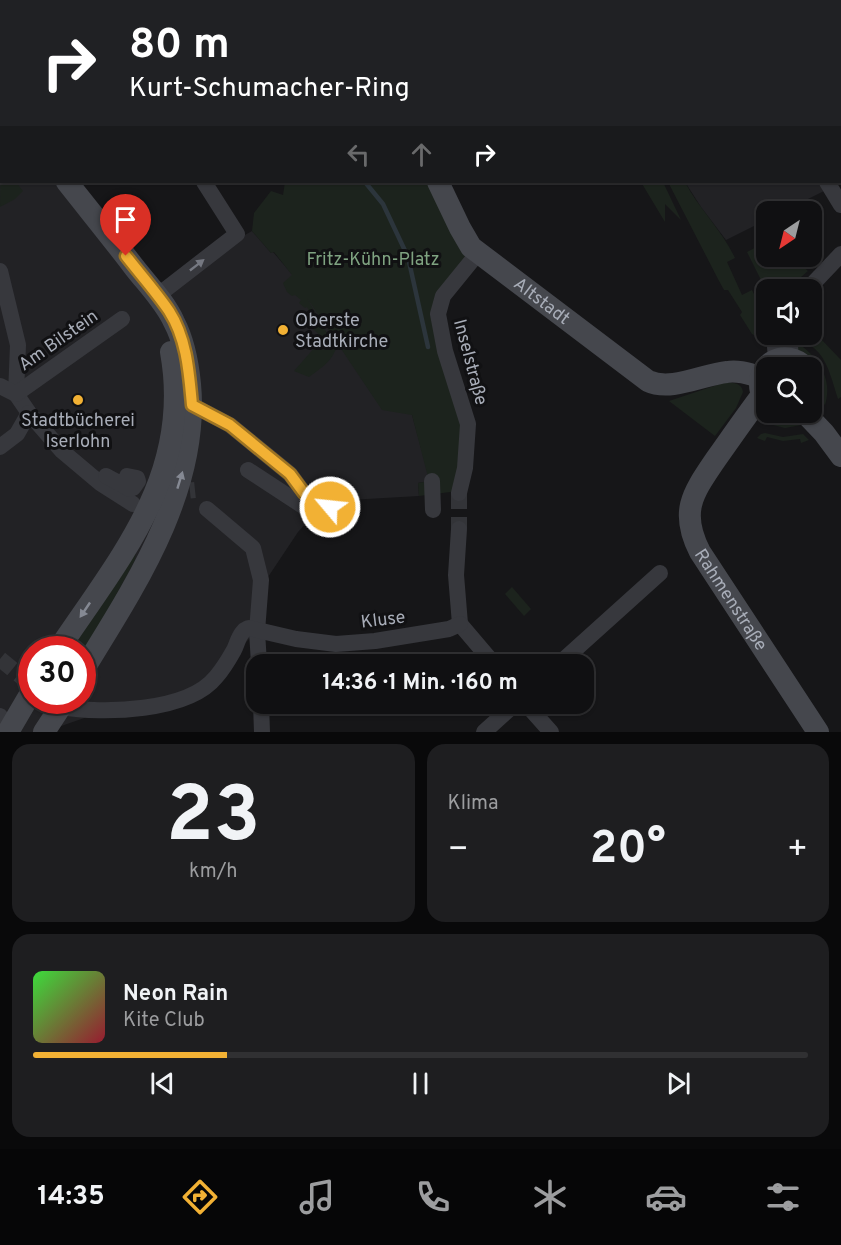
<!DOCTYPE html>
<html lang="de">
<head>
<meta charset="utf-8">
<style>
	:root { --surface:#101012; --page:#1e1e20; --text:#f1f3f6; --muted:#9c9d9f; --line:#303032; --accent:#f2b134 }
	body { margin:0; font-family:Overpass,sans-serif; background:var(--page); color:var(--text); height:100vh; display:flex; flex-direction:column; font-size:22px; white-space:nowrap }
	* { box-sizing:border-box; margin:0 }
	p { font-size:20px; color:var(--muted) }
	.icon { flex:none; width:33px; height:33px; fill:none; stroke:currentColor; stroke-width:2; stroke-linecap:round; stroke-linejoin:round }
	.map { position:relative; height:732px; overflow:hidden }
	.side { display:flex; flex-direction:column; gap:12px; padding:12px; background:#09090a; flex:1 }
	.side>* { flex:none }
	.guide { position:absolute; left:0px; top:0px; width:842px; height:183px; box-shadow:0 2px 4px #0004,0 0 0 2px var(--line); background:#202124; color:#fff; overflow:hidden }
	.needle { width:39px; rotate:215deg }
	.tools { position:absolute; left:756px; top:201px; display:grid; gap:12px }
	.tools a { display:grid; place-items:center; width:66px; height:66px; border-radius:12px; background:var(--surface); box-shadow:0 2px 4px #0004,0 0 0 2px var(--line); font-size:30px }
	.speed { position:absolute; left:18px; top:636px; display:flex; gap:12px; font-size:30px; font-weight:700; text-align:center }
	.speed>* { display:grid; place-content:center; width:78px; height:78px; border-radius:50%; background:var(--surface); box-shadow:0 2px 4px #0004,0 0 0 2px var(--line); line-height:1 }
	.speed .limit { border:9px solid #d22; background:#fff; color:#111 }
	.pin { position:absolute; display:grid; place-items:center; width:51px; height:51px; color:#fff; margin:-62px -26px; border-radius:50% 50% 50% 0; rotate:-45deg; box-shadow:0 0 6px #0007 }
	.pin .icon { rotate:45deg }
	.me { position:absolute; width:66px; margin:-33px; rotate:298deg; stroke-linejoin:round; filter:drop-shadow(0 0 4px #0008) }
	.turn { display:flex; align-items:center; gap:21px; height:126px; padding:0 30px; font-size:27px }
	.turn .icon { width:78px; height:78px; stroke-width:2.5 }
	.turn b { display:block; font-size:42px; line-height:51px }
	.lanes { display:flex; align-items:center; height:57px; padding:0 30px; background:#0003; justify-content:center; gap:30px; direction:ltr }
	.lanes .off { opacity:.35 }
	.big { font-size:45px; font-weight:700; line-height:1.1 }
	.side .widget { flex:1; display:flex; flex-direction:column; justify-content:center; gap:9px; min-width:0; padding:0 21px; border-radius:18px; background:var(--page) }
	.side .dial { align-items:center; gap:0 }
	.dial b { font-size:78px; line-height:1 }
	.song { display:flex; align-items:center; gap:18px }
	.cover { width:72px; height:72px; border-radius:9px; background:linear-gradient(135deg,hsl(120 70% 55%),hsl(350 70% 35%)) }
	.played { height:6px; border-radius:3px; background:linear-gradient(90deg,var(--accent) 25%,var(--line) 25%) }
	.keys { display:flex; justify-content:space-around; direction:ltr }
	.heat { display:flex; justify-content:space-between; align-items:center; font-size:33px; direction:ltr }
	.side .tiles { flex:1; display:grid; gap:12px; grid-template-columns:1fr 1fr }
	.widget:last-child { grid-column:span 2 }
	.trip { position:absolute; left:246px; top:654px; width:348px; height:60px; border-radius:18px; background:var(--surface); box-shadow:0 2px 4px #0004,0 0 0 2px var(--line); font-weight:700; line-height:60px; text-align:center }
	.dock { display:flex; height:96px; justify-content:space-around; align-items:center; background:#060607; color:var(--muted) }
	.dock .icon { width:42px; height:42px }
	.dock .on { color:var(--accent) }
	.dock b { font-size:27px; color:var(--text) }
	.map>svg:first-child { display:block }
	.built { fill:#222225; fill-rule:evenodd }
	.green { fill:#1c231d }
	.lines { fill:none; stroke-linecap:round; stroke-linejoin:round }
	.stream { stroke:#2c353c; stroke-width:4.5 }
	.street-tunnel { stroke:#333438; stroke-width:16; stroke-dasharray:16 8; stroke-linecap:butt }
	.street { stroke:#37383d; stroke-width:16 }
	.secondary { stroke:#45474d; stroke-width:22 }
	.street-bridge { stroke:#37383d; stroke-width:16 }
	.oneway { fill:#757881 }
	.oneway2 { fill:#858993 }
	.route-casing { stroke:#9d7322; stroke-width:15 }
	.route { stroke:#f2b134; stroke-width:10 }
	.poi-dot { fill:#f2b134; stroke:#111113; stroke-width:2 }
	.labels { text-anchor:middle; stroke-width:6; stroke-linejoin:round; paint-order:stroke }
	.park-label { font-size:18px; fill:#7fa381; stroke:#111113 }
	.street-label { font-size:18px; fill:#a8adb8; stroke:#111113 }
	.poi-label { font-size:18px; fill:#a8adb8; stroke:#111113; text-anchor:start }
</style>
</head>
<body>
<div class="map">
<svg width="841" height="732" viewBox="0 0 841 732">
	<rect width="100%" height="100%" fill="#161618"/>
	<g class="built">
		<path d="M 0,0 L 2,182 L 63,182 L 148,290 L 252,231 L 271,253 L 273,252 L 412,415 L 430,481 L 418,483 L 419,496 L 349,500 L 331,496 L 298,532 L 266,580 L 257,631 L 192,696 L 90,716 L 44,732 L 0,732 ZM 32,650 L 82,650 L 82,700 L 32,700 Z"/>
		<polygon points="685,182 828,182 830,188 784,211 766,212 766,220 726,240 701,207"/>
	</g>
	<g class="green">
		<polygon points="164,0 331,0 332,1 165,2"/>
		<polygon points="1,146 2,182 16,182 23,191 15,199 0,207"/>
		<path d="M 285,182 L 430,182 L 472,255 L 441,295 L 466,423 L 458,491 L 419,496 L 418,483 L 429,481 L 412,415 L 382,410 L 307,298 L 336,349 C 331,362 320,369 309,377 L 294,371 L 323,338 L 306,323 L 312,316 L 307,307 L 305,308 L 299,303 L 301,300 L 295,295 L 292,296 L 287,292 L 283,283 L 292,275 L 274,252 L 271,253 L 252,231 L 254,213 L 271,191 L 283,195 Z"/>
		<polygon points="641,182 663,182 681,220 665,204 665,222"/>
		<path d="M 668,182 L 685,182 C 699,209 722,230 735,258 L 727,262 L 742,295 L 752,290 L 766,319 L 764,331 L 754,335 L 752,334 L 740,315 L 742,312 L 728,290 L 724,290 L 718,279 Z"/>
		<polygon points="766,242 766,256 795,257 796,260 808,271 787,289 769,289 763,279 761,280 747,252"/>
		<path d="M 812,324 L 822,336 L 820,338 L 841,360 L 841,397 L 838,399 C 833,384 829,365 819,353 C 813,346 805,343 802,335 L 812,334 Z"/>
		<path d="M 795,341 C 816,355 834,378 825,405 C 813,392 819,383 812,369 C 807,359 797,353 795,341 Z"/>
		<path d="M 726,382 C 734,383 742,383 743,392 L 736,408 L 715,436 L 669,401 Z"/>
		<polygon points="778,415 794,416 801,425 785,428 765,423"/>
		<polygon points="765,433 783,437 803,434 809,440 801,443 800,439 783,441 767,437 765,441 757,438 761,434"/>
		<polygon points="136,550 135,560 83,656 82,650 70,650"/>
		<polygon points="512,587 531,609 524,616 505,594"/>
	</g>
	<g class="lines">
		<polyline class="stream" points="365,182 383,204 408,257 428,347"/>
		<g class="street-tunnel">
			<polyline points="166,493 195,490"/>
			<polyline points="459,493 459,529"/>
			<polyline points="0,659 22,677"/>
		</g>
		<g class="street">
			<polyline points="627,0 628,2"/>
			<polyline points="0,103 2,102"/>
			<polyline points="827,182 841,205"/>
			<polyline points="0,271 18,345 16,394 29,413 62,451 100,483 133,504"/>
			<polyline points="807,290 841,254"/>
			<polyline points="157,296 237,234 204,182"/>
			<polyline points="774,334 776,359"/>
			<polyline points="789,334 791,358"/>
			<polyline points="0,386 16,394 122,319"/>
			<polyline points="192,405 230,425 290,474 304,493 313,500 330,507"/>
			<polyline points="0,447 17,434 29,413"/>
			<polyline points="248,470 306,508 311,502"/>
			<polyline points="432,481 433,510"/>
			<polyline points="459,493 465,468 468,424 445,351 438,314 443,296 478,253"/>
			<polyline points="207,509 253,548 261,580 257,631 259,664"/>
			<polyline points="459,529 456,575 460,624"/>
			<polyline points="460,624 494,664"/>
			<polyline points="559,664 660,573"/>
			<polyline points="261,704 262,732"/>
			<polyline points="526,704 551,732"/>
			<path d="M 61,707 C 103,714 188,712 216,677 C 223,669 229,659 234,650 C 237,644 238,638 242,633 C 245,629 244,630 249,628 L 296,639 L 336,644 L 375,641 L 449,629 L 460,624"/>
			<polyline points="0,716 10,732"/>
			<polyline points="484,732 515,704"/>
		</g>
		<g class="secondary">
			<polyline points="353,0 354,2"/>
			<polyline points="0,1 2,6"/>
			<polyline points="23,2 26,0"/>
			<polyline points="0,41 2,25"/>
			<polyline points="0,55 2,72"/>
			<path d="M 67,182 C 89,210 112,238 134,267 C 148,285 165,302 174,322 C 184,341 188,363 190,384 C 200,489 135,586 82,672"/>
			<path id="s1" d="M 438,182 L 460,228 L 471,247 L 648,381 C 671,392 704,374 727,372 C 739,370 749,374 760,377"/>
			<path d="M 761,392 C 754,364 786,346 806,368"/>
			<path id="s2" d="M 762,395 C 746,416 731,438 716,459 C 693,493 679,511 700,552 L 818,732"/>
			<polyline points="804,412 824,433 841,456"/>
			<path d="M 58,650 C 121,556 193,474 171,352"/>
			<polyline points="8,732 32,691"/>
			<polyline points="44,732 65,700"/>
		</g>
		<polyline class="street-bridge" points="106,476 130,489 133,488 138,481 137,478 127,476"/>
	</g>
	<defs><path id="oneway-solid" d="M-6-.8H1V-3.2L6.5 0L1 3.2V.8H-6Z" transform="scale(1.5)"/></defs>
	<use class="oneway" href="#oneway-solid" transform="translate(197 265) rotate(-38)"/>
	<g class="oneway2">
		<use href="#oneway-solid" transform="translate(180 480) rotate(-73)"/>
		<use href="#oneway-solid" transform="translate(85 610) rotate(124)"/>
	</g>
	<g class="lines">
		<defs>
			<path id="route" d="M 126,256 C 140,274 156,292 169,311 C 187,339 189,373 192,405 L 230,425 L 290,474 L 304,493 L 313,500 L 330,507"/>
		</defs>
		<use href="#route" class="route-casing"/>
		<use href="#route" class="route"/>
	</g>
	<g class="poi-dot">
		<circle cx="283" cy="330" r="6"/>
		<circle cx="78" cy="400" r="6"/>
	</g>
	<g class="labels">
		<g class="park-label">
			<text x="373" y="265">Fritz-Kühn-Platz</text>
		</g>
		<g class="street-label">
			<text dy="6" stroke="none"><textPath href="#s1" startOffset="162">Altstadt</textPath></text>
			<text transform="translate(58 340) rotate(-35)" y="6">Am Bilstein</text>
			<text transform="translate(471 362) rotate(75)" y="6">Inselstraße</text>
			<text dy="6" stroke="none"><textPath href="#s2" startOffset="237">Rahmenstraße</textPath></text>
			<text transform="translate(383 619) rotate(-7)" y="6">Kluse</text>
		</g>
		<g class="poi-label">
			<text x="295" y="326">Oberste<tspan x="295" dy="21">Stadtkirche</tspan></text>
			<text x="78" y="426" text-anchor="middle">Stadtbücherei<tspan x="78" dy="21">Iserlohn</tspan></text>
		</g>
	</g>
</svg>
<div class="tools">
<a><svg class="needle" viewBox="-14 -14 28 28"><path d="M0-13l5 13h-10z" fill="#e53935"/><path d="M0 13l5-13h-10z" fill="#9c9d9f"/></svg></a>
<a><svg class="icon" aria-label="sound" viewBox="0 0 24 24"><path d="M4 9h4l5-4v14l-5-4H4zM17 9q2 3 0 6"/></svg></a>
<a><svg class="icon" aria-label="search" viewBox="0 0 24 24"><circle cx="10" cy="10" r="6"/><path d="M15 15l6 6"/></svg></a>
</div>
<div class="speed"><div class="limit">30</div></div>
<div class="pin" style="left:126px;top:256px;background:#d93025"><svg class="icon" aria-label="arrive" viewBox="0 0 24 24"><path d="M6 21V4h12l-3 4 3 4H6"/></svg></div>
<svg class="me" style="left:330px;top:507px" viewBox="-20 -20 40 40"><circle r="17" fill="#f2b134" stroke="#fff" stroke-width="3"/><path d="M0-11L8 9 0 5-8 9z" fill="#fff"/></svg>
<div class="trip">14:36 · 1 Min. · 160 m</div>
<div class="guide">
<div class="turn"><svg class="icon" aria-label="right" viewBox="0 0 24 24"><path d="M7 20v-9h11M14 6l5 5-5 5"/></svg><div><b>80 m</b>Kurt-Schumacher-Ring</div></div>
<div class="lanes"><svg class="icon off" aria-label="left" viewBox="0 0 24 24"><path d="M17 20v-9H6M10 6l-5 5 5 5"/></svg><svg class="icon off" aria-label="ahead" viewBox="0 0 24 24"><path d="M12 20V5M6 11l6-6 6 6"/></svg><svg class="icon" aria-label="right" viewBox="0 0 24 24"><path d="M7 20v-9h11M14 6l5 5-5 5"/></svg></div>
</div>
</div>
<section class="side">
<div class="tiles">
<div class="widget dial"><b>23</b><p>km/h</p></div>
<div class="widget"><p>Klima</p>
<div class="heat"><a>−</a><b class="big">20°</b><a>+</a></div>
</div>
<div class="widget">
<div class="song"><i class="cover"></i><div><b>Neon Rain</b><p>Kite Club</p></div></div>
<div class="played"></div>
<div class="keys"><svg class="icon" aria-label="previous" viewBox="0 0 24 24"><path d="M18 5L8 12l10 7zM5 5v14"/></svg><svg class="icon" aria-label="pause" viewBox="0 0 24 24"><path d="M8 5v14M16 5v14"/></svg><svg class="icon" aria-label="next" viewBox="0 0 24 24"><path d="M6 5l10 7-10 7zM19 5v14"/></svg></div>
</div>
</div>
</section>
<nav class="dock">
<b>14:35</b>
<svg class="icon on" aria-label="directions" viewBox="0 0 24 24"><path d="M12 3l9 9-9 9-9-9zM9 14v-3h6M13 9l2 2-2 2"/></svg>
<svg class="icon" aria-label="music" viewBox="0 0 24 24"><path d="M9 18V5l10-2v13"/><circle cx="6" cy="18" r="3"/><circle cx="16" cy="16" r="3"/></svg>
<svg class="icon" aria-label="phone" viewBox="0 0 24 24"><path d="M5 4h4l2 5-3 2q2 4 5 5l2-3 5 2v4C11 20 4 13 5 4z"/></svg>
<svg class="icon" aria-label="climate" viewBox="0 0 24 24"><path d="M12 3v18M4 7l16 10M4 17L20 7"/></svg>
<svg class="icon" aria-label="car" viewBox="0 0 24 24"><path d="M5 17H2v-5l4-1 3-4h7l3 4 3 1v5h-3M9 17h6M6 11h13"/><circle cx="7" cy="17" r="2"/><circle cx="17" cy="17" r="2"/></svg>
<svg class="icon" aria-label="filters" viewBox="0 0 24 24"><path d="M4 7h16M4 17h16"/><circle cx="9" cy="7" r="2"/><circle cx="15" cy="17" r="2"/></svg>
</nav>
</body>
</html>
